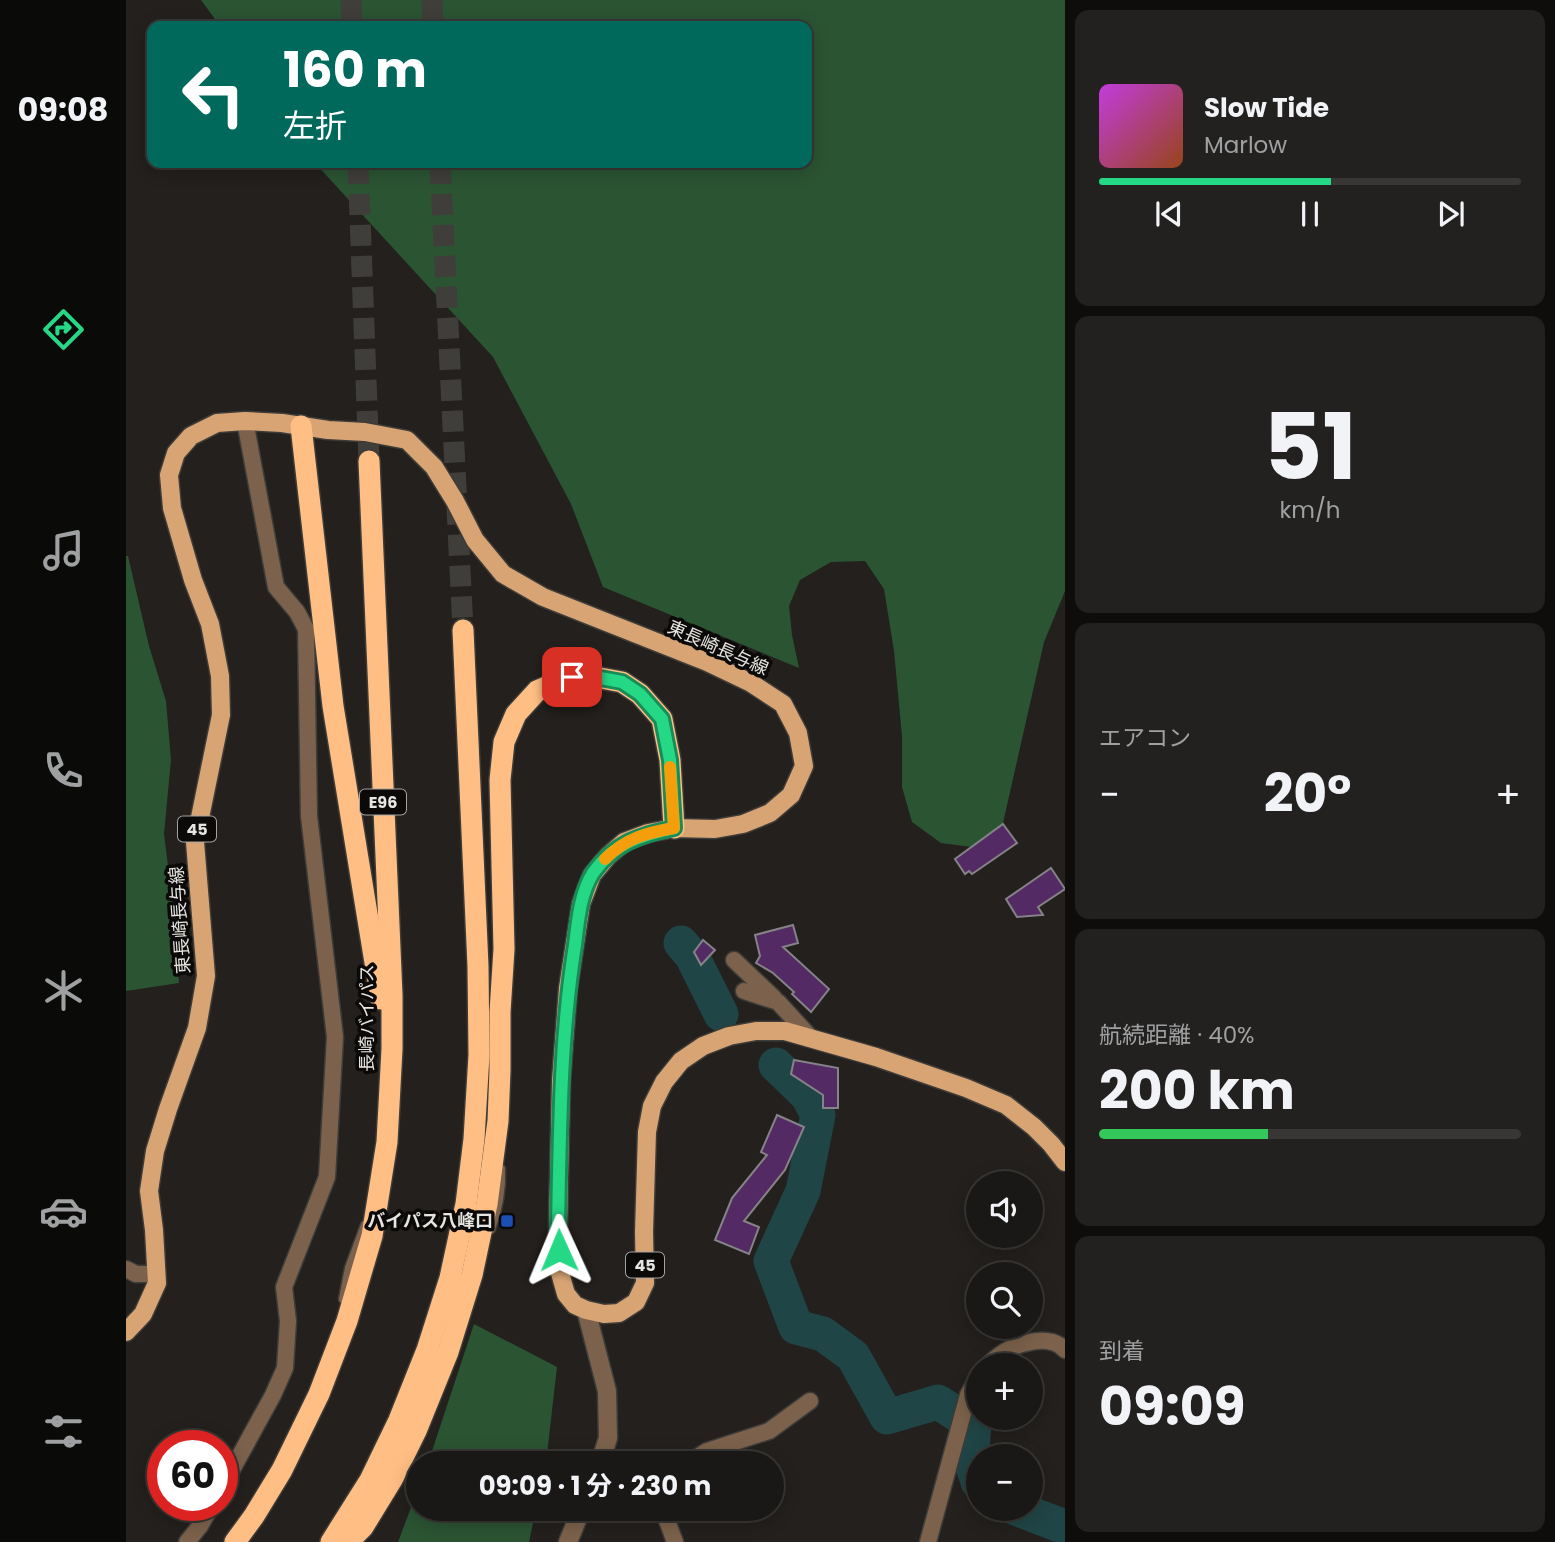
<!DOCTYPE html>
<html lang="ja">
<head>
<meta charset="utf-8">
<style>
	:root { --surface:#1a1816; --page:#23211f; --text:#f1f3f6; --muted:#9fa0a1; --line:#383735; --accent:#25d886 }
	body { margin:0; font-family:Poppins,"Noto Sans JP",sans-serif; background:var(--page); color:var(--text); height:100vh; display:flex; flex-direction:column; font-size:26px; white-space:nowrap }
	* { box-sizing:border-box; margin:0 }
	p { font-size:23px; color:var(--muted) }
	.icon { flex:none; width:38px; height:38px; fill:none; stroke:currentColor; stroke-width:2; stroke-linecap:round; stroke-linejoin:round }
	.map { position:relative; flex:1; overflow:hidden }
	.details { display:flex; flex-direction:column; gap:10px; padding:10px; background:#0e0d0c; width:490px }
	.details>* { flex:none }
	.banner { position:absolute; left:21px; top:21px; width:665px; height:147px; border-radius:14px; box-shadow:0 4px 18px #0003,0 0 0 2px var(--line); background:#00695c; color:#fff; overflow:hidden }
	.tools { position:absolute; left:840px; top:1171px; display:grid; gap:14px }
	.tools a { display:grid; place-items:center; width:77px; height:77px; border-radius:50%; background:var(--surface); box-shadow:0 4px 18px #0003,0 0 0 2px var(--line); font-size:35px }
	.speed { position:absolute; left:21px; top:1430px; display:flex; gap:14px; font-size:35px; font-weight:700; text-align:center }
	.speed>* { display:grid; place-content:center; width:91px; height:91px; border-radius:50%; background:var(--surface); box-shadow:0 4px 18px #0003,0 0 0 2px var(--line); line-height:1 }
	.speed .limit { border:10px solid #d22; background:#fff; color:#111 }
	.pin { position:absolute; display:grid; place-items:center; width:60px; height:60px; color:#fff; margin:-30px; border-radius:14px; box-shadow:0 4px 10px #0006 }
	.me { position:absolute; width:77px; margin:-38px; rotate:359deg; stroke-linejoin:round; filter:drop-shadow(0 0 5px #0008) }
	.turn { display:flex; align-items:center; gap:24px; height:147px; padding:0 21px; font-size:32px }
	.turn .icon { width:91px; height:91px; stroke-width:2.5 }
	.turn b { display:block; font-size:49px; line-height:60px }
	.big { font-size:52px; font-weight:700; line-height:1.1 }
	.details .tile { flex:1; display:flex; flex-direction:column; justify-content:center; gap:10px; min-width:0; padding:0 24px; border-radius:14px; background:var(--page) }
	.details .dial { align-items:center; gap:0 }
	.dial b { font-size:91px; line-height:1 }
	.song { display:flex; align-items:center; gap:21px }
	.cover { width:84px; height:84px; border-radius:10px; background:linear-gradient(135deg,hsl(290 70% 55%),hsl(20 70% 35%)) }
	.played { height:7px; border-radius:4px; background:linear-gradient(90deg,var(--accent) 55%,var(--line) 55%) }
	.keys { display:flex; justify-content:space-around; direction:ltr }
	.heat { display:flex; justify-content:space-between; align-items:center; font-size:38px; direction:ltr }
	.charge { height:10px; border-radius:5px; background:linear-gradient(90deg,#34c759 40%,var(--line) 0) }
	.trip { position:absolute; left:280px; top:1451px; width:378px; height:70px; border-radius:35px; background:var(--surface); box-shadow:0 4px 18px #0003,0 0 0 2px var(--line); font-weight:700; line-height:70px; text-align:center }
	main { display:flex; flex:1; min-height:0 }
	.tabs { display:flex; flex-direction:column; width:126px; justify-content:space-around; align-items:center; background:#0a0a09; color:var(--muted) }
	.tabs .icon { width:49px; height:49px }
	.tabs .current { color:var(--accent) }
	.tabs b { font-size:32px; color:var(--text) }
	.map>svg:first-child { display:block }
	.green { fill:#2b5433 }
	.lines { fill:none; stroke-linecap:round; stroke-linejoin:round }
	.river { stroke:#204546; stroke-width:35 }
	.building { fill:#532a64; stroke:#868388; stroke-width:2 }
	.motorway-tunnel { stroke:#403e3b; stroke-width:21; stroke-dasharray:21 10; stroke-linecap:butt }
	.service-casing { stroke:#3e3c39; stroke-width:11 }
	.minor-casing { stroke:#3e3c39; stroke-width:19 }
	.tertiary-casing { stroke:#3e3c39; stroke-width:21 }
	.primary-casing { stroke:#3e3c39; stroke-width:21 }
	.motorway-casing { stroke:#3e3c39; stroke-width:24 }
	.service { stroke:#7c624c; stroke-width:8 }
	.minor { stroke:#7c624c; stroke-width:16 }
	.tertiary { stroke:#7c624c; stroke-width:18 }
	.primary { stroke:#d9a474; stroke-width:18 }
	.motorway { stroke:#ffbe83; stroke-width:21 }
	.route-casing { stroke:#188c57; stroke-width:18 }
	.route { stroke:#25d886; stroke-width:12 }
	.slow { stroke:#f59e0b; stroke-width:12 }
	.transit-dot { fill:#1a4fb4; stroke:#0c0a09; stroke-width:2.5 }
	.labels { text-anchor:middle; stroke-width:7; stroke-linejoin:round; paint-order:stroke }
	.shield { fill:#0c0a09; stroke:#a5a3a1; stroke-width:2 }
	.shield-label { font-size:16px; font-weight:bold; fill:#e7e5e2 }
	.street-label { font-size:18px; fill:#e7e5e2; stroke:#0c0a09 }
	.poi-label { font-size:18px; font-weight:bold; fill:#e7e5e2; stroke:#0c0a09; text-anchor:end }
</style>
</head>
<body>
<main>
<nav class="tabs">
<b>09:08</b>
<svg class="icon current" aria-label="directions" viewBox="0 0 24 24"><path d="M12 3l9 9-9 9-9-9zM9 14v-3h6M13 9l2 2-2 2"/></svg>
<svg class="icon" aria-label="music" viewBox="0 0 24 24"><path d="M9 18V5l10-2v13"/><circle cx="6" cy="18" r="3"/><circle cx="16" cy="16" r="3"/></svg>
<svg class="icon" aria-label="phone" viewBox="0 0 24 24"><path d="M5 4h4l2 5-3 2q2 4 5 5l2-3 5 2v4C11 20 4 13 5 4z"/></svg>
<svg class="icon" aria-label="climate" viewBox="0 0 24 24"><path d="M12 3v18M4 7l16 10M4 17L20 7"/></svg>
<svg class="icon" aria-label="car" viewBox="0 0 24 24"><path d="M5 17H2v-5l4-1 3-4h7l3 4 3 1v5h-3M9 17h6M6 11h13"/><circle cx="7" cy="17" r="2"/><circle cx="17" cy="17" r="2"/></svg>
<svg class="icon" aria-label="filters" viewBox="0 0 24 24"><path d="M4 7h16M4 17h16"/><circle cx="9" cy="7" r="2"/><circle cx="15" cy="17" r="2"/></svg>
</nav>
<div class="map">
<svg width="939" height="1542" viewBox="0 0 939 1542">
	<rect width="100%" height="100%" fill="#23201d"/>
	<g class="green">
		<polygon points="75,0 939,0 939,591 918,642 877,823 853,848 815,843 786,822 776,787 776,736 768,651 758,589 739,561 705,562 674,580 663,606 666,635 673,668 477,587 445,504 367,357 189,163 681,163 681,26 94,26"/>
		<polygon points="0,556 2,556 23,646 40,701 45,760 38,834 47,906 53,983 0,991"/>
		<polygon points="348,1324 431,1367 420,1463 302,1463"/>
		<polygon points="292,1489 292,1508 410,1509 403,1542 272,1542"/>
	</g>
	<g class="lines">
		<g class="river">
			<polyline points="555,943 566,956 595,1014"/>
			<polyline points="650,1065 682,1096 692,1115 677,1191 645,1261 670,1327 697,1334 727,1356 761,1417 812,1402 848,1425 845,1460 852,1482"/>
			<polyline points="889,1508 939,1527"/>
		</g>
	</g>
	<g class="building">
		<polygon points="877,824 891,843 846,874 843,871 839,874 829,859"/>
		<polygon points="925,868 939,889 912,907 917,915 891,917 880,899"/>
		<polygon points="667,925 672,943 657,947 703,989 685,1012 666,994 668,992 647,973 630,963 634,956 629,935"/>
		<polygon points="577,940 589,950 575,965 568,952"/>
		<polygon points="668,1060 712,1068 712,1108 697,1108 697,1095 665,1074"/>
		<polygon points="651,1115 678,1127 659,1170 618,1221 633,1227 623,1254 589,1240 606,1198 641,1155 635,1152"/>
	</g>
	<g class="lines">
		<g class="motorway-tunnel">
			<polyline points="225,0 226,26"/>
			<polyline points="306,0 307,26"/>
			<polyline points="232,163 243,461"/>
			<polyline points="314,163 337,630"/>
		</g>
		<defs>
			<g id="service">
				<path d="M 365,1229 C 372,1210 376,1189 375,1169"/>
				<polyline points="217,1299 223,1268 239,1225"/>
			</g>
			<g id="minor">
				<polyline points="608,960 648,998"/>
				<polyline points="618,991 652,1002 685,1038"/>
				<polyline points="0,1269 10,1274 31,1274"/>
				<path d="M 862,1365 C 866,1361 871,1357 875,1354 C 891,1343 924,1333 939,1350"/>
				<polyline points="562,1463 581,1451 643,1431 684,1401"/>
				<polyline points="96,1488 147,1395 159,1368 162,1321 158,1287 201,1177 209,1037 183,816 180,629 171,612 150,587 119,421"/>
				<polyline points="541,1508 540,1518 549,1542"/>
				<polyline points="61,1542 74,1526 86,1505"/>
				<polyline points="802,1542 842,1395 852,1377"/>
			</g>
			<g id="tertiary">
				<polyline points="460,1310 481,1391 482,1438 474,1463"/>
				<polyline points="442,1542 456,1508"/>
			</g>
			<polyline id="primary" points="0,1332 17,1314 31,1283 28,1230 23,1191 29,1151 42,1109 71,1028 80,976 69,842 95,715 94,676 84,624 67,580 46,508 43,475 50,453 65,436 91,423 119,421 156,423 202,430 239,432 281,440 308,467 329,501 349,540 377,574 417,597 581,662 625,683 657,704 672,733 678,766 665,795 644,813 617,824 589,829 548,828 522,833 498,842 482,856 466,875 455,904 442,988 435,1081 432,1226 434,1273 440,1294 449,1305 460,1310 478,1314 493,1313 510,1302 519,1283 518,1232 521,1132 526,1106 538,1082 555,1061 577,1046 603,1036 630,1031 659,1031 750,1057 840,1088 880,1105 908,1127 925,1144 939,1162"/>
			<g id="motorway">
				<polyline points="175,426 207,706 255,999"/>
				<polyline points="109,1542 128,1516 156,1470 193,1394 221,1321 246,1236 261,1142 266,1049 266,995 243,461"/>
				<polyline points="205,1542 244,1480 273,1420 301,1350 324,1278 340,1204 348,1139 353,1055 352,966 337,630"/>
				<polyline points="222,1542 237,1527 267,1478 290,1431 322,1352 346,1275 361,1204 372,1121 374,1070 374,1012 378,949 374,780 378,742 390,714 411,691 446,676 469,677 496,682 514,694 536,719 544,760 548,828"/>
			</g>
		</defs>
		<use href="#service" class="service-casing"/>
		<use href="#minor" class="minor-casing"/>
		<use href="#tertiary" class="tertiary-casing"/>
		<use href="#primary" class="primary-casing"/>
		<use href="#motorway" class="motorway-casing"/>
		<use href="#service" class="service"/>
		<use href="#minor" class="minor"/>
		<use href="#tertiary" class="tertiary"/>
		<use href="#primary" class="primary"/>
		<use href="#motorway" class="motorway"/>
	</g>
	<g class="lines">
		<defs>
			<path id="route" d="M 433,1250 L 432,1226 C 434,1132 434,1038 449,945 C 452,921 454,894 467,873 C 488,843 514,835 548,828 L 544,760 L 536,719 L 514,694 L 496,682 L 469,677 L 446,677"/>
		</defs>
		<use href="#route" class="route-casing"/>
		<use href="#route" class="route"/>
		<path class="slow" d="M 479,859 C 500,838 520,833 548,828 L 544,767"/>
	</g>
	<rect class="transit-dot" x="374" y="1214" width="14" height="14" rx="3.5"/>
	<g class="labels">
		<g class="shield">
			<rect x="234" y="789.5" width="46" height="25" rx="5"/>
			<rect x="52" y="816.5" width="38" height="25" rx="5"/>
			<rect x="500" y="1252.5" width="38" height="25" rx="5"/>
		</g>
		<g class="shield-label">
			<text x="257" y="808">E96</text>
			<text x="71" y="835">45</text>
			<text x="519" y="1271">45</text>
		</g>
		<g class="street-label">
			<text transform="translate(592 648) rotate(24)" y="6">東長崎長与線</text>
			<text transform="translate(54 920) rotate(-94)" y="6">東長崎長与線</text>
			<text transform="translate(241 1018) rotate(-90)" y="6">長崎バイパス</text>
		</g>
		<g class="poi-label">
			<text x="367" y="1227">バイパス八峰口</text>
		</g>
	</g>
</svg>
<div class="tools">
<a><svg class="icon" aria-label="sound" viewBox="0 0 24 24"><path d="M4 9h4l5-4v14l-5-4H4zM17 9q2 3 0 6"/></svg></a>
<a><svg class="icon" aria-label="search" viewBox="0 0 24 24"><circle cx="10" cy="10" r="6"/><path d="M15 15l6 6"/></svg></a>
<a>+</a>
<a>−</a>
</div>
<div class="speed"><div class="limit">60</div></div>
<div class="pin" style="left:446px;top:677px;background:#d93025"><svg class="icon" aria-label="arrive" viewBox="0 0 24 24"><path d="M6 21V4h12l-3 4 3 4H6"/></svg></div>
<svg class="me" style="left:433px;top:1250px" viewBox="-20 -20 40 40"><path d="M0-17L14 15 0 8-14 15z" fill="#25d886" stroke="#fff" stroke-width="4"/></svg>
<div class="trip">09:09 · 1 分 · 230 m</div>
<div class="banner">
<div class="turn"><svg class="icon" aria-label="left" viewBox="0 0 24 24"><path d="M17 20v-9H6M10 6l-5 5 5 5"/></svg><div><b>160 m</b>左折</div></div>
</div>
</div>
<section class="details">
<div class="tile">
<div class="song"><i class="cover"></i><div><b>Slow Tide</b><p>Marlow</p></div></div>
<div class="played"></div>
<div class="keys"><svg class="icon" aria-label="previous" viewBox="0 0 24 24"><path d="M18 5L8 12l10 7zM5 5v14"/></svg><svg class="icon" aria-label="pause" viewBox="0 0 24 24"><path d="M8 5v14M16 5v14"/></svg><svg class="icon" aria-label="next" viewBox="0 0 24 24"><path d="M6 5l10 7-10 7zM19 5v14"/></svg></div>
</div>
<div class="tile dial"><b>51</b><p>km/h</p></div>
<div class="tile"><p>エアコン</p>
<div class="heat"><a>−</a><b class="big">20°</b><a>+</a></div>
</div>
<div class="tile"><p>航続距離 · 40%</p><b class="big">200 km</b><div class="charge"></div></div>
<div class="tile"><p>到着</p><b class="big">09:09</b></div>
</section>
</main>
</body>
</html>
